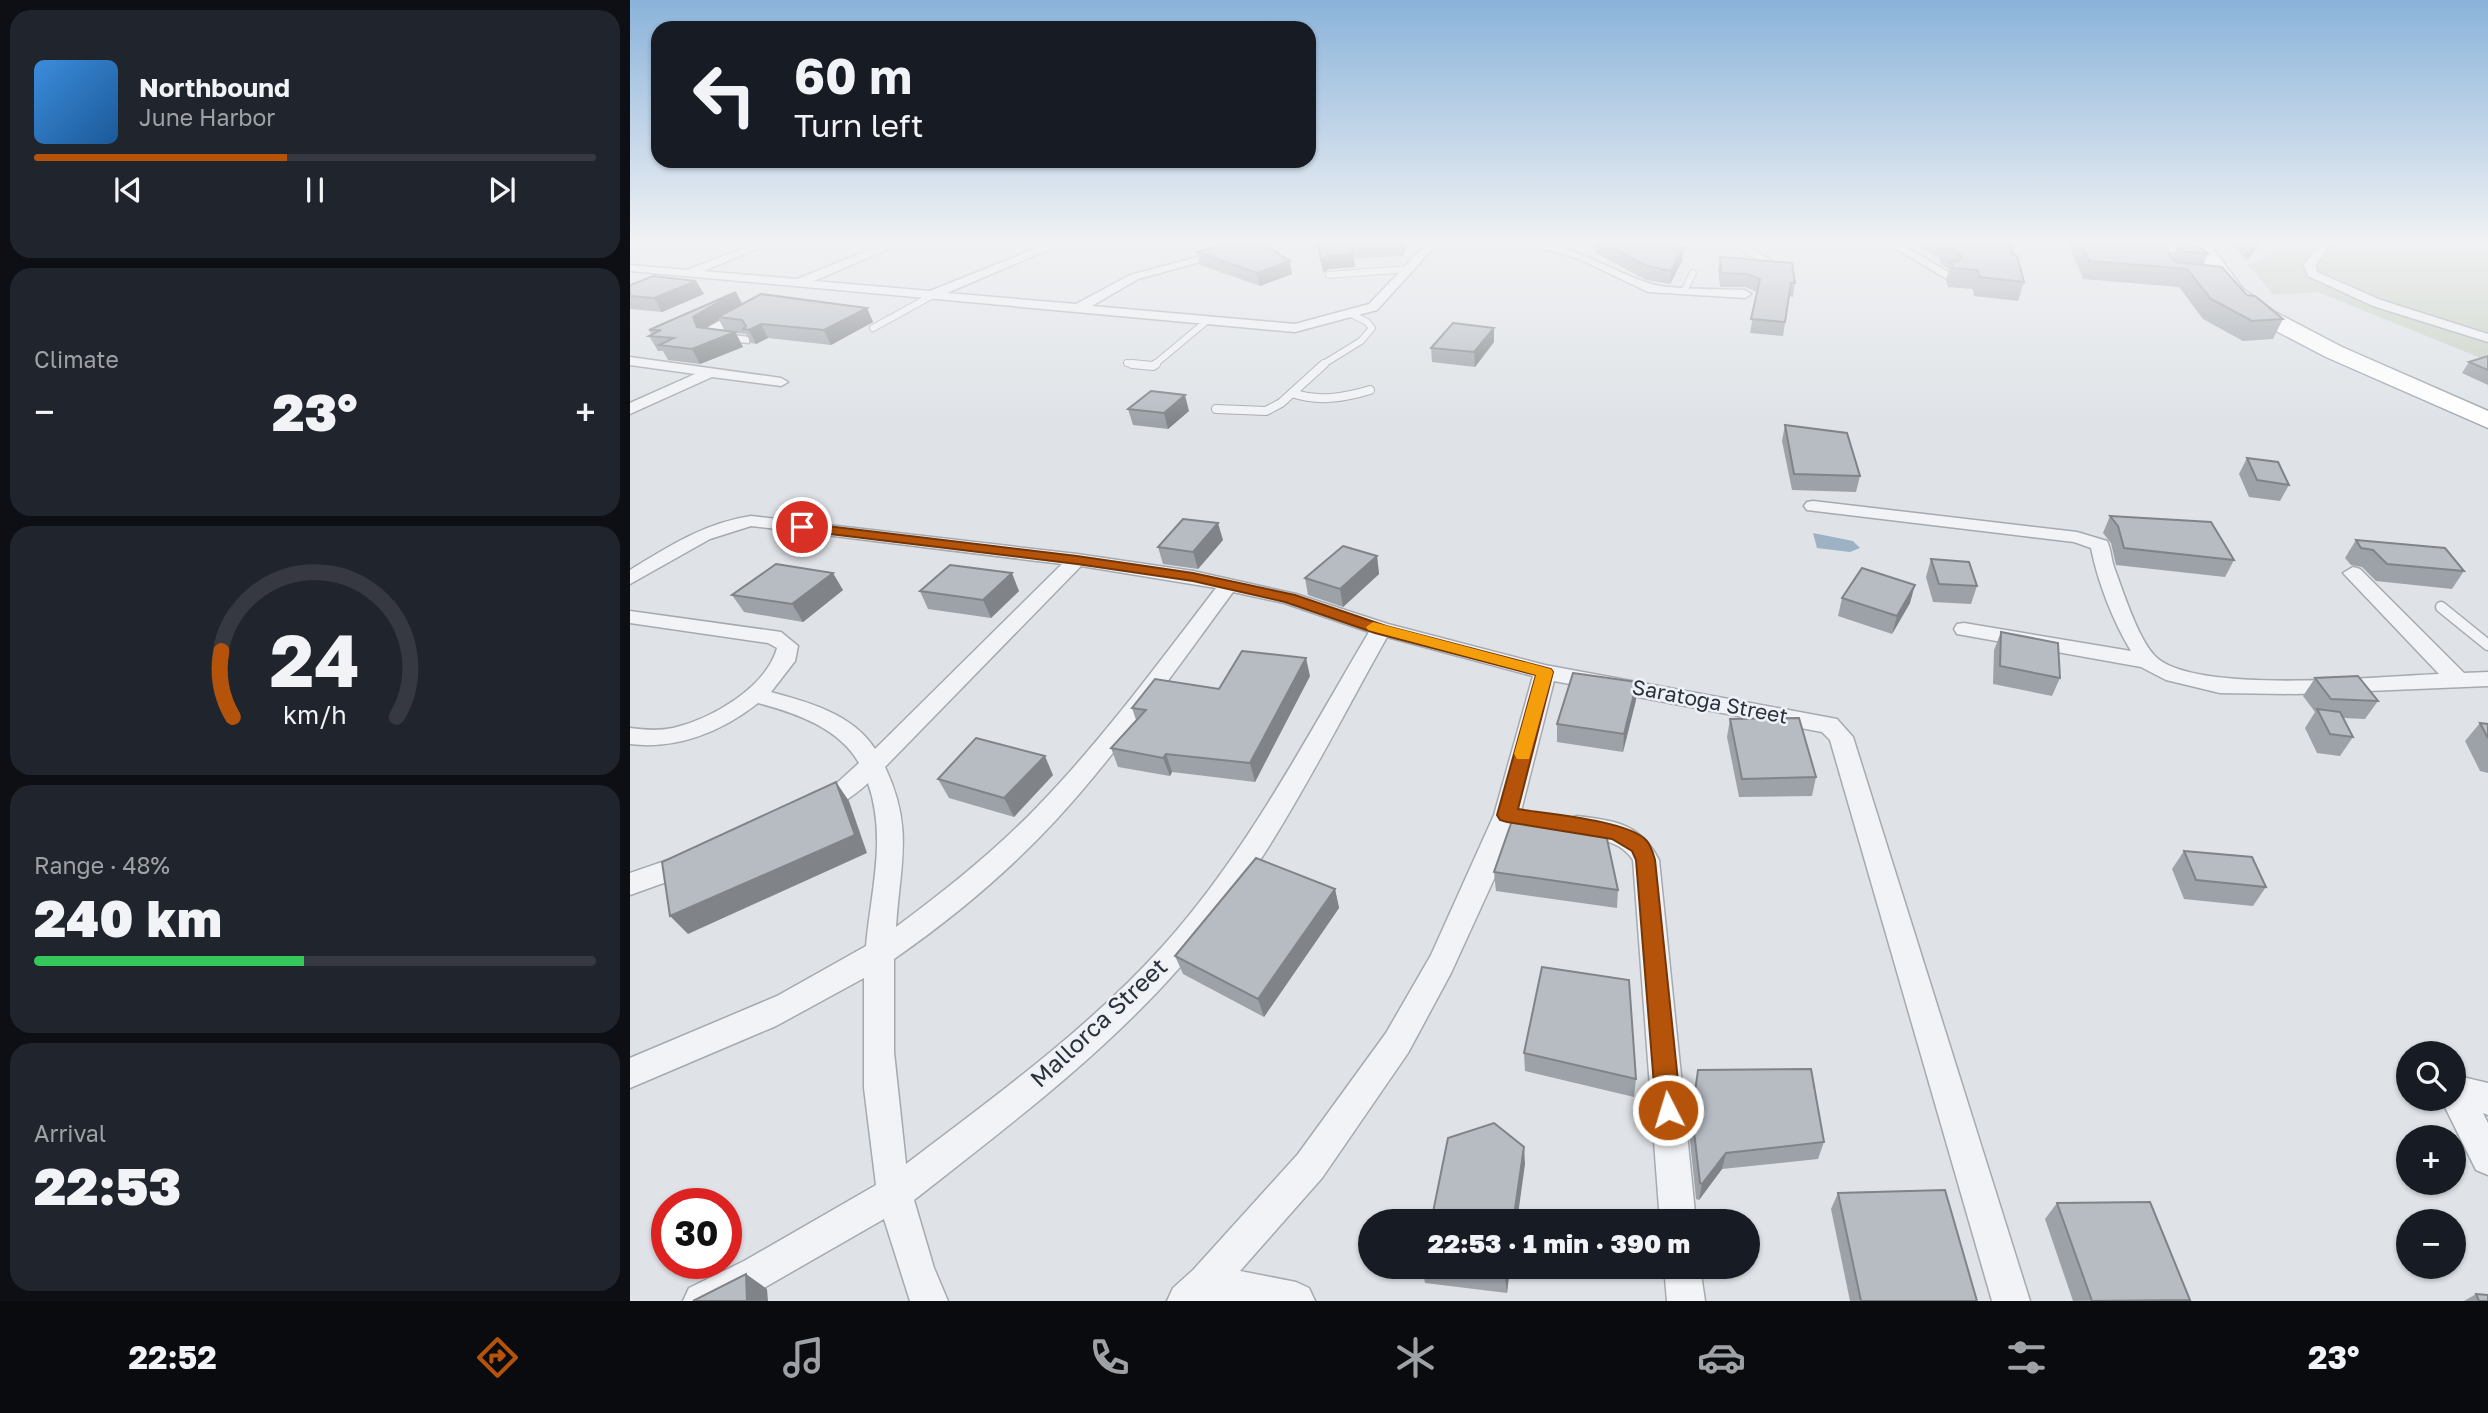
<!DOCTYPE html>
<html lang="en">
<head>
<meta charset="utf-8">
<style>
	:root { --surface:#171b24; --page:#20242c; --text:#f1f3f6; --muted:#9ea1a6; --line:#363941; --accent:#b45309 }
	body { margin:0; font-family:"Golos Text",sans-serif; background:var(--page); color:var(--text); height:100vh; display:flex; flex-direction:column; font-size:26px; white-space:nowrap }
	* { box-sizing:border-box; margin:0 }
	p { font-size:23px; color:var(--muted) }
	.icon { flex:none; width:38px; height:38px; fill:none; stroke:currentColor; stroke-width:2; stroke-linecap:round; stroke-linejoin:round }
	.map { position:relative; flex:1; overflow:hidden }
	.panel { display:flex; flex-direction:column; gap:10px; padding:10px; background:#0d0f14; width:630px }
	.panel>* { flex:none }
	.top-card { position:absolute; left:21px; top:21px; width:665px; height:147px; border-radius:21px; box-shadow:0 2px 5px #0004; background:#171b24; color:var(--text); overflow:hidden }
	.fabs { position:absolute; left:1766px; top:1041px; display:grid; gap:14px }
	.fabs a { display:grid; place-items:center; width:70px; height:70px; border-radius:50%; background:var(--surface); box-shadow:0 2px 5px #0004; font-size:35px }
	.speed { position:absolute; left:21px; top:1188px; display:flex; gap:14px; font-size:35px; font-weight:700; text-align:center }
	.speed>* { display:grid; place-content:center; width:91px; height:91px; border-radius:50%; background:var(--surface); box-shadow:0 2px 5px #0004; line-height:1 }
	.speed .limit { border:10px solid #d22; background:#fff; color:#111 }
	.pin { position:absolute; display:grid; place-items:center; width:60px; height:60px; color:#fff; margin:-30px; border:4px solid #fff; border-radius:50%; box-shadow:0 2px 7px #0007 }
	.me { position:absolute; width:77px; margin:-38px; rotate:355deg; stroke-linejoin:round; filter:drop-shadow(0 0 5px #0008) }
	.turn { display:flex; align-items:center; gap:24px; height:147px; padding:0 28px; font-size:32px }
	.turn .icon { width:91px; height:91px; stroke-width:2.5 }
	.turn b { display:block; font-size:49px; line-height:60px }
	.big { font-size:52px; font-weight:800; line-height:1.1 }
	.panel .card { flex:1; display:flex; flex-direction:column; justify-content:center; gap:10px; min-width:0; padding:0 24px; border-radius:21px; background:var(--page) }
	.panel .dial { align-items:center; gap:0 }
	.dial svg { height:182px; overflow:visible; fill:none; stroke:var(--line); stroke-width:7; stroke-linecap:round; text-anchor:middle }
	.dial text { fill:var(--text); stroke:none }
	.song { display:flex; align-items:center; gap:21px }
	.cover { width:84px; height:84px; border-radius:10px; background:linear-gradient(135deg,hsl(210 70% 55%),hsl(210 70% 35%)) }
	.played { height:7px; border-radius:4px; background:linear-gradient(90deg,var(--accent) 45%,var(--line) 45%) }
	.keys { display:flex; justify-content:space-around; direction:ltr }
	.heat { display:flex; justify-content:space-between; align-items:center; font-size:38px; direction:ltr }
	.charge { height:10px; border-radius:5px; background:linear-gradient(90deg,#34c759 48%,var(--line) 0) }
	.trip { position:absolute; left:728px; top:1209px; width:402px; height:70px; border-radius:35px; background:var(--surface); box-shadow:0 2px 5px #0004; font-weight:800; line-height:70px; text-align:center }
	.tab-bar { display:flex; height:112px; justify-content:space-around; align-items:center; background:#090b0e; color:var(--muted) }
	.tab-bar .icon { width:49px; height:49px }
	.tab-bar .active { color:var(--accent) }
	.tab-bar b { font-size:32px; color:var(--text) }
	main { display:flex; flex:1; min-height:0 }
	.map>svg:first-child { display:block }
	.green { fill:#c6d0c1 }
	.water { fill:#9db2c4 }
	.lines { fill:none; stroke-linecap:round; stroke-linejoin:round }
	.service-far2-casing { stroke:#a5aab1; stroke-width:8 }
	.service-far1-casing { stroke:#a5aab1; stroke-width:10 }
	.service-casing { stroke:#a5aab1; stroke-width:13 }
	.minor-casing { stroke:#a5aab1; stroke-width:3 }
	.tertiary-casing { stroke:#a5aab1; stroke-width:4 }
	.primary-casing { stroke:#a0a8b1; stroke-width:3 }
	.service-far2 { stroke:#f1f3f6; stroke-width:6 }
	.service-far1 { stroke:#f1f3f6; stroke-width:8 }
	.service { stroke:#f1f3f6; stroke-width:10 }
	.minor { fill:#f1f3f6; fill-rule:evenodd }
	.tertiary { fill:#f1f3f6; fill-rule:evenodd }
	.primary { fill:#fff; fill-rule:evenodd }
	.wall { fill:#9da2a8; fill-rule:evenodd }
	.shaded-wall { fill:#808488 }
	.building { fill:#b7bcc3; stroke:#808488; stroke-width:2 }
	.route { fill:#b45309; stroke:#753606; stroke-width:2 }
	.slow { fill:#f59e0b }
	.labels { text-anchor:middle; stroke-width:5; stroke-linejoin:round; paint-order:stroke }
	.street-label { font-size:21px; fill:#2a313d; stroke:#eef1f5 }
	.near-street-label { font-size:24px; fill:#2a313d; stroke:#eef1f5 }
</style>
</head>
<body>
<main>
<section class="panel">
<div class="card">
<div class="song"><i class="cover"></i><div><b>Northbound</b><p>June Harbor</p></div></div>
<div class="played"></div>
<div class="keys"><svg class="icon" aria-label="previous" viewBox="0 0 24 24"><path d="M18 5L8 12l10 7zM5 5v14"/></svg><svg class="icon" aria-label="pause" viewBox="0 0 24 24"><path d="M8 5v14M16 5v14"/></svg><svg class="icon" aria-label="next" viewBox="0 0 24 24"><path d="M6 5l10 7-10 7zM19 5v14"/></svg></div>
</div>
<div class="card"><p>Climate</p>
<div class="heat"><a>−</a><b class="big">23°</b><a>+</a></div>
</div>
<div class="card dial"><svg viewBox="0 0 100 80">
<path d="M14 69A42 42 0 1 1 86 69"/>
<path d="M14 69A42 42 0 0 1 9 40" stroke="#b45309"/>
<text x="50" y="56" font-size="32" font-weight="700">24</text>
<text x="50" y="72" font-size="11">km/h</text>
</svg></div>
<div class="card"><p>Range · 48%</p><b class="big">240 km</b><div class="charge"></div></div>
<div class="card"><p>Arrival</p><b class="big">22:53</b></div>
</section>
<div class="map">
<svg width="1858" height="1301" viewBox="0 0 1858 1301">
	<rect width="100%" height="100%" fill="#dfe3e7"/>
	<polygon class="green" points="1651,242 1858,242 1858,361 1688,292 1644,295 1617,264 1628,263"/>
	<polygon class="water" points="1183,533 1223,541 1230,548 1220,552 1187,548"/>
	<g class="lines">
		<defs>
			<g id="service-far2">
				<polyline points="699,275 778,269"/>
				<polyline points="1054,291 1063,273"/>
				<polyline points="243,328 303,295"/>
				<polyline points="497,363 517,365"/>
				<polyline points="524,365 578,320"/>
				<polyline points="692,365 731,341 742,328 737,322 719,313"/>
			</g>
			<g id="service-far1">
				<polyline points="502,364 523,366 526,364"/>
				<path d="M 662,393 C 688,402 714,398 740,390"/>
				<polyline points="586,409 636,411 651,403 694,364"/>
			</g>
			<polyline id="service" points="1811,607 1858,645"/>
			<g id="minor">
				<polygon points="0,242 8,242 0,246"/>
				<polygon points="130,242 145,242 73,271 167,279 259,242 274,242 184,281 300,291 422,242 437,242 317,293 446,304 500,275 624,242 643,242 508,279 462,306 665,324 739,304 798,242 809,242 747,310 665,332 0,271 0,265 57,270"/>
				<path d="M 890,242 C 939,242 973,267 1018,283 C 1036,290 1092,289 1115,290 L 1121,294 L 1115,298 L 1018,292 L 949,259 Z"/>
				<polygon points="1098,242 1111,242 1160,272 1150,274"/>
				<polygon points="1255,242 1268,242 1325,276 1315,278"/>
				<polygon points="1691,242 1702,242 1686,265 1687,272 1751,300 1858,334 1858,342 1743,306 1678,276 1674,265"/>
				<polygon points="115,308 119,309 119,315 87,333 119,337 119,343 75,339 73,336 76,328"/>
				<polygon points="0,357 151,378 158,382 151,386 82,377 0,414 0,403 65,374 0,365"/>
				<path d="M 1183,501 L 1447,532 L 1477,541 C 1481,549 1481,558 1484,567 C 1493,591 1507,636 1524,655 C 1561,696 1753,676 1809,674 L 1713,573 L 1723,567 L 1730,569 L 1834,673 L 1858,672 L 1858,686 L 1666,694 L 1590,693 L 1536,680 L 1511,667 L 1327,634 L 1324,629 L 1327,624 L 1334,623 L 1501,651 C 1483,621 1468,583 1461,548 L 1444,542 L 1177,510 L 1174,506 L 1177,502 Z"/>
				<path d="M 121,516 L 447,554 L 563,571 L 666,594 L 758,624 L 915,665 L 1207,719 L 1223,737 L 1400,1301 L 1362,1301 L 1200,740 L 1192,732 L 924,681 L 890,815 L 864,879 L 821,973 L 778,1053 L 692,1178 L 610,1271 L 666,1282 L 679,1288 L 685,1301 L 537,1301 L 543,1288 L 563,1270 L 668,1154 L 756,1033 L 801,955 L 864,815 L 903,676 L 757,637 C 694,749 637,869 551,966 C 473,1055 377,1127 284,1200 L 304,1268 L 318,1301 L 280,1301 L 254,1219 L 111,1301 L 53,1301 L 59,1288 L 114,1261 L 246,1185 L 234,1088 L 234,978 L 146,1026 L 0,1088 L 0,1058 L 147,996 L 236,946 C 241,890 257,838 238,783 C 224,796 199,815 179,809 L 176,802 L 179,795 L 208,782 L 229,763 C 209,728 166,713 128,703 C 91,732 46,750 0,744 L 0,728 C 14,730 29,731 43,728 C 81,719 136,688 147,648 L 138,643 L 0,623 L 0,611 L 151,632 L 168,646 L 165,661 L 141,692 C 178,702 223,714 245,749 L 432,564 L 121,526 L 80,539 L 0,584 L 0,570 C 39,546 75,523 121,516 ZM 451,566 L 586,588 C 529,662 473,739 408,806 C 365,851 316,890 266,927 C 270,864 284,828 255,767 ZM 603,592 L 654,603 L 739,632 C 675,740 616,854 532,947 C 457,1030 364,1097 276,1164 L 264,1052 L 264,959 C 323,918 378,872 426,820 C 491,749 546,669 603,592 Z"/>
				<path d="M 947,816 C 985,821 1010,823 1029,860 L 1066,1222 L 1030,1222 L 1003,860 C 987,836 962,841 938,833 L 934,826 L 938,819 Z"/>
				<polygon points="61,852 70,856 74,863 70,870 0,895 0,873"/>
				<polygon points="1824,1075 1858,1083 1858,1115 1853,1113 1858,1123 1858,1175 1846,1170 1811,1099 1824,1099"/>
				<polygon points="1034,1267 1070,1267 1075,1301 1037,1301"/>
			</g>
			<path id="tertiary" d="M 1468,242 C 1489,242 1569,239 1581,251 L 1574,255 L 1475,246 Z"/>
			<polygon id="primary" points="1560,242 1578,242 1613,289 1645,312 1712,347 1858,411 1858,428 1696,357 1629,322 1599,297"/>
		</defs>
		<use href="#service-far2" class="service-far2-casing"/>
		<use href="#service-far1" class="service-far1-casing"/>
		<use href="#service" class="service-casing"/>
		<use href="#minor" class="minor-casing"/>
		<use href="#tertiary" class="tertiary-casing"/>
		<use href="#primary" class="primary-casing"/>
		<use href="#service-far2" class="service-far2"/>
		<use href="#service-far1" class="service-far1"/>
		<use href="#service" class="service"/>
		<use href="#minor" class="minor"/>
		<use href="#tertiary" class="tertiary"/>
		<use href="#primary" class="primary"/>
	</g>
	<g class="wall">
		<polygon points="687,242 777,242 773,256 724,258 725,267 699,269 693,273"/>
		<polygon points="966,242 1034,242 1053,248 1052,261 1040,284 1016,280 966,253"/>
		<polygon points="1281,242 1380,242 1383,255 1394,282 1388,301 1344,296 1343,289 1318,287 1316,280 1319,269 1311,264 1309,258"/>
		<polygon points="1438,242 1533,242 1543,259 1548,245 1578,254 1573,265 1653,319 1643,339 1613,341 1573,319 1549,287 1453,279"/>
		<polygon points="1601,242 1631,242 1616,261"/>
		<polygon points="567,252 662,274 630,286 570,265"/>
		<polygon points="1090,257 1165,283 1163,297 1159,296 1153,336 1120,333 1127,292 1115,287 1090,287 1088,270"/>
		<polygon points="66,281 74,294 32,312 0,309 0,285"/>
		<path d="M 112,304 L 237,308 L 243,322 L 201,345 L 138,338 L 126,344 L 121,343 L 116,334 L 106,333 L 113,347 L 70,364 L 38,360 L 33,351 L 28,351 L 19,336 L 22,335 L 19,330 ZM 89,320 L 95,331 L 76,328 Z"/>
		<polygon points="864,342 845,367 802,362 801,348"/>
		<polygon points="1858,356 1858,385 1832,373 1839,362"/>
		<polygon points="498,409 559,411 538,429 503,425"/>
		<polygon points="1155,425 1230,476 1226,492 1162,490 1152,441"/>
		<polygon points="1617,458 1659,485 1650,501 1619,497 1609,474"/>
		<polygon points="1480,516 1604,560 1595,577 1486,565 1481,543 1473,533"/>
		<polygon points="593,540 568,569 533,564 528,547"/>
		<polygon points="1726,540 1834,571 1822,589 1746,581 1732,567 1721,565 1715,558"/>
		<polygon points="747,556 749,574 713,607 678,595 675,578"/>
		<polygon points="1301,559 1347,586 1341,604 1303,602 1296,577"/>
		<polygon points="213,590 173,622 114,612 102,595"/>
		<polygon points="290,591 389,591 361,618 298,609"/>
		<polygon points="1212,598 1280,603 1262,634 1208,616"/>
		<polygon points="1371,632 1430,678 1422,696 1363,684 1364,650"/>
		<polygon points="680,676 625,782 542,772 540,776 488,767 481,748 506,720 502,708 589,689"/>
		<polygon points="1685,678 1748,701 1735,719 1713,718 1723,737 1710,756 1687,753 1675,728 1685,712 1673,696"/>
		<polygon points="1007,682 1006,700 993,752 927,742 927,724"/>
		<polygon points="1100,719 1186,777 1182,796 1109,797 1097,737"/>
		<polygon points="1850,723 1858,724 1858,773 1850,771 1835,741"/>
		<polygon points="423,775 384,817 319,798 308,779"/>
		<polygon points="1554,851 1636,887 1623,906 1554,899 1542,869"/>
		<polygon points="864,872 988,890 987,908 866,891"/>
		<polygon points="705,889 709,908 634,1017 553,974 545,956"/>
		<polygon points="894,1053 1006,1079 1004,1097 895,1071"/>
		<polygon points="1068,1070 1194,1142 1188,1159 1092,1169 1069,1200 1066,1199 1059,1131"/>
		<polygon points="1208,1193 1347,1301 1220,1301 1201,1209"/>
		<polygon points="1427,1203 1560,1300 1443,1301 1415,1219"/>
		<polygon points="792,1267 880,1267 877,1293 795,1283"/>
		<polygon points="1846,1294 1858,1301 1834,1301"/>
	</g>
	<g class="shaded-wall">
		<polygon points="772,242 777,242 773,256 772,243"/>
		<polygon points="1629,242 1631,242 1616,261 1619,254"/>
		<polygon points="1053,248 1052,261 1040,284 1041,271"/>
		<polygon points="723,254 725,267 699,269 693,273 691,260 697,256"/>
		<polygon points="660,261 662,274 630,286 627,273"/>
		<polygon points="66,281 74,294 32,312 24,298"/>
		<polygon points="106,292 113,305 88,317 89,320 71,331 67,327 63,317"/>
		<polygon points="237,308 243,322 201,345 194,330"/>
		<polygon points="131,324 138,338 126,344 119,330"/>
		<polygon points="864,328 864,342 845,367 844,352"/>
		<polygon points="105,332 113,347 70,364 62,349"/>
		<polygon points="555,395 559,411 538,429 534,413"/>
		<polygon points="588,523 593,540 568,569 563,552"/>
		<polygon points="747,556 749,574 713,607 710,589"/>
		<polygon points="203,573 213,590 173,622 162,604"/>
		<polygon points="382,573 389,591 361,618 353,600"/>
		<polygon points="1285,585 1280,603 1262,634 1267,616"/>
		<polygon points="676,658 680,676 625,782 620,763"/>
		<polygon points="1007,682 1006,700 993,752 994,734"/>
		<polygon points="536,754 542,772 540,776 533,758"/>
		<polygon points="415,756 423,775 384,817 374,798"/>
		<polygon points="206,782 219,801 237,853 58,934 40,916"/>
		<polygon points="705,889 709,908 634,1017 628,999"/>
		<polygon points="894,1147 895,1164 887,1222 883,1222"/>
		<polygon points="1096,1153 1092,1169 1069,1200 1072,1184"/>
		<polygon points="877,1267 880,1267 877,1293 875,1278"/>
		<polygon points="116,1274 137,1289 138,1301 117,1301"/>
	</g>
	<g class="building">
		<polygon points="604,242 630,242 660,261 627,273 567,252"/>
		<polygon points="687,242 772,242 772,243 720,245 723,254 697,256 691,260"/>
		<polygon points="969,242 1034,242 1053,248 1041,271 1017,266"/>
		<polygon points="1314,242 1380,242 1383,255 1387,256 1394,282 1349,277 1348,270 1323,268 1321,262 1330,260 1331,255 1315,246"/>
		<polygon points="1451,242 1533,242 1545,262 1592,267 1617,295 1625,296 1653,319 1622,321 1581,299 1557,269 1459,261"/>
		<polygon points="1608,242 1629,242 1619,254"/>
		<polygon points="1548,245 1569,246 1578,254 1552,251"/>
		<polygon points="1090,257 1162,263 1165,283 1161,283 1155,322 1121,319 1130,279 1117,274 1091,273"/>
		<polygon points="23,276 66,281 24,298 0,296 0,285"/>
		<polygon points="106,292 63,317 67,327 105,332 62,349 29,345 44,338 19,336 31,330 19,330"/>
		<polygon points="131,294 237,308 194,330 131,324 119,330 113,329 116,326 112,320 88,317"/>
		<polygon points="823,323 864,328 844,352 801,348"/>
		<polygon points="1858,356 1858,370 1839,362"/>
		<polygon points="521,391 555,395 534,413 498,409"/>
		<polygon points="1155,425 1217,433 1230,476 1164,474"/>
		<polygon points="1617,458 1648,462 1659,485 1627,480"/>
		<polygon points="1480,516 1581,522 1604,560 1494,548 1488,526"/>
		<polygon points="553,519 588,523 563,552 528,547"/>
		<polygon points="1726,540 1815,548 1834,571 1757,564 1743,550 1731,548"/>
		<polygon points="713,546 747,556 710,589 675,578"/>
		<polygon points="1301,559 1339,562 1347,586 1309,584"/>
		<polygon points="146,564 203,573 162,604 102,595"/>
		<polygon points="320,565 382,573 353,600 290,591"/>
		<polygon points="1232,568 1285,585 1267,616 1212,598"/>
		<polygon points="1371,632 1428,643 1430,678 1370,666"/>
		<polygon points="612,651 676,658 620,763 536,754 533,758 481,748 516,710 502,708 525,679 589,689"/>
		<polygon points="943,673 1007,682 994,734 927,724"/>
		<polygon points="1728,676 1748,701 1701,699 1685,678"/>
		<polygon points="1687,709 1710,712 1723,737 1700,734"/>
		<polygon points="1169,718 1186,777 1112,779 1100,719"/>
		<polygon points="1850,723 1858,724 1858,738"/>
		<polygon points="346,738 415,756 374,798 308,779"/>
		<polygon points="206,782 225,835 40,916 32,862"/>
		<polygon points="885,812 974,825 988,890 864,872"/>
		<polygon points="1554,851 1622,857 1636,887 1566,880"/>
		<polygon points="626,858 705,889 628,999 545,956"/>
		<polygon points="912,967 999,980 1006,1079 894,1053"/>
		<polygon points="1181,1069 1194,1142 1096,1153 1072,1184 1070,1183 1062,1114 1068,1070"/>
		<polygon points="864,1123 894,1147 883,1222 801,1222 818,1138"/>
		<polygon points="1315,1190 1347,1301 1231,1301 1208,1193"/>
		<polygon points="1520,1202 1560,1300 1462,1301 1427,1203"/>
		<polygon points="792,1267 877,1267 875,1278"/>
		<polygon points="116,1274 117,1301 63,1301"/>
		<polygon points="1846,1294 1858,1295 1858,1301 1849,1301"/>
	</g>
	<linearGradient id="sky" x2="0" y2="1"><stop stop-color="#8ab3da"/><stop offset="0.57" stop-color="#f1f2f4"/><stop offset="1" stop-color="#f1f2f4" stop-opacity="0"/></linearGradient>
	<rect width="1858" height="424" fill="url(#sky)"/>
	<path class="route" d="M 172,523 L 447,556 L 563,573 L 665,595 L 756,626 L 921,669 L 923,672 L 888,809 C 916,814 997,820 1016,840 C 1021,845 1023,853 1025,860 L 1051,1110 L 1047,1119 L 1038,1122 L 1030,1119 L 1026,1110 L 1006,860 L 1002,851 L 982,839 L 877,822 L 870,820 L 867,815 L 906,675 L 745,633 L 655,602 L 563,581 L 447,564 L 167,530 L 165,527 Z"/>
	<polygon class="slow" points="743,622 921,669 923,672 899,759 887,759 884,754 906,675 738,630 736,627"/>
	<g class="labels">
		<g class="street-label">
			<text transform="translate(1080 702) rotate(11)" y="7">Saratoga Street</text>
		</g>
		<g class="near-street-label">
			<text transform="translate(469 1023) rotate(-43)" y="8">Mallorca Street</text>
		</g>
	</g>
</svg>
<div class="fabs">
<a><svg class="icon" aria-label="search" viewBox="0 0 24 24"><circle cx="10" cy="10" r="6"/><path d="M15 15l6 6"/></svg></a>
<a>+</a>
<a>−</a>
</div>
<div class="speed"><div class="limit">30</div></div>
<div class="pin" style="left:172px;top:527px;background:#d93025"><svg class="icon" aria-label="arrive" viewBox="0 0 24 24"><path d="M6 21V4h12l-3 4 3 4H6"/></svg></div>
<svg class="me" style="left:1038px;top:1110px" viewBox="-20 -20 40 40"><circle r="17" fill="#b45309" stroke="#fff" stroke-width="3"/><path d="M0-11L8 9 0 5-8 9z" fill="#fff"/></svg>
<div class="trip">22:53 · 1 min · 390 m</div>
<div class="top-card">
<div class="turn"><svg class="icon" aria-label="left" viewBox="0 0 24 24"><path d="M17 20v-9H6M10 6l-5 5 5 5"/></svg><div><b>60 m</b>Turn left</div></div>
</div>
</div>
</main>
<nav class="tab-bar">
<b>22:52</b>
<svg class="icon active" aria-label="directions" viewBox="0 0 24 24"><path d="M12 3l9 9-9 9-9-9zM9 14v-3h6M13 9l2 2-2 2"/></svg>
<svg class="icon" aria-label="music" viewBox="0 0 24 24"><path d="M9 18V5l10-2v13"/><circle cx="6" cy="18" r="3"/><circle cx="16" cy="16" r="3"/></svg>
<svg class="icon" aria-label="phone" viewBox="0 0 24 24"><path d="M5 4h4l2 5-3 2q2 4 5 5l2-3 5 2v4C11 20 4 13 5 4z"/></svg>
<svg class="icon" aria-label="climate" viewBox="0 0 24 24"><path d="M12 3v18M4 7l16 10M4 17L20 7"/></svg>
<svg class="icon" aria-label="car" viewBox="0 0 24 24"><path d="M5 17H2v-5l4-1 3-4h7l3 4 3 1v5h-3M9 17h6M6 11h13"/><circle cx="7" cy="17" r="2"/><circle cx="17" cy="17" r="2"/></svg>
<svg class="icon" aria-label="filters" viewBox="0 0 24 24"><path d="M4 7h16M4 17h16"/><circle cx="9" cy="7" r="2"/><circle cx="15" cy="17" r="2"/></svg>
<b>23°</b>
</nav>
</body>
</html>
